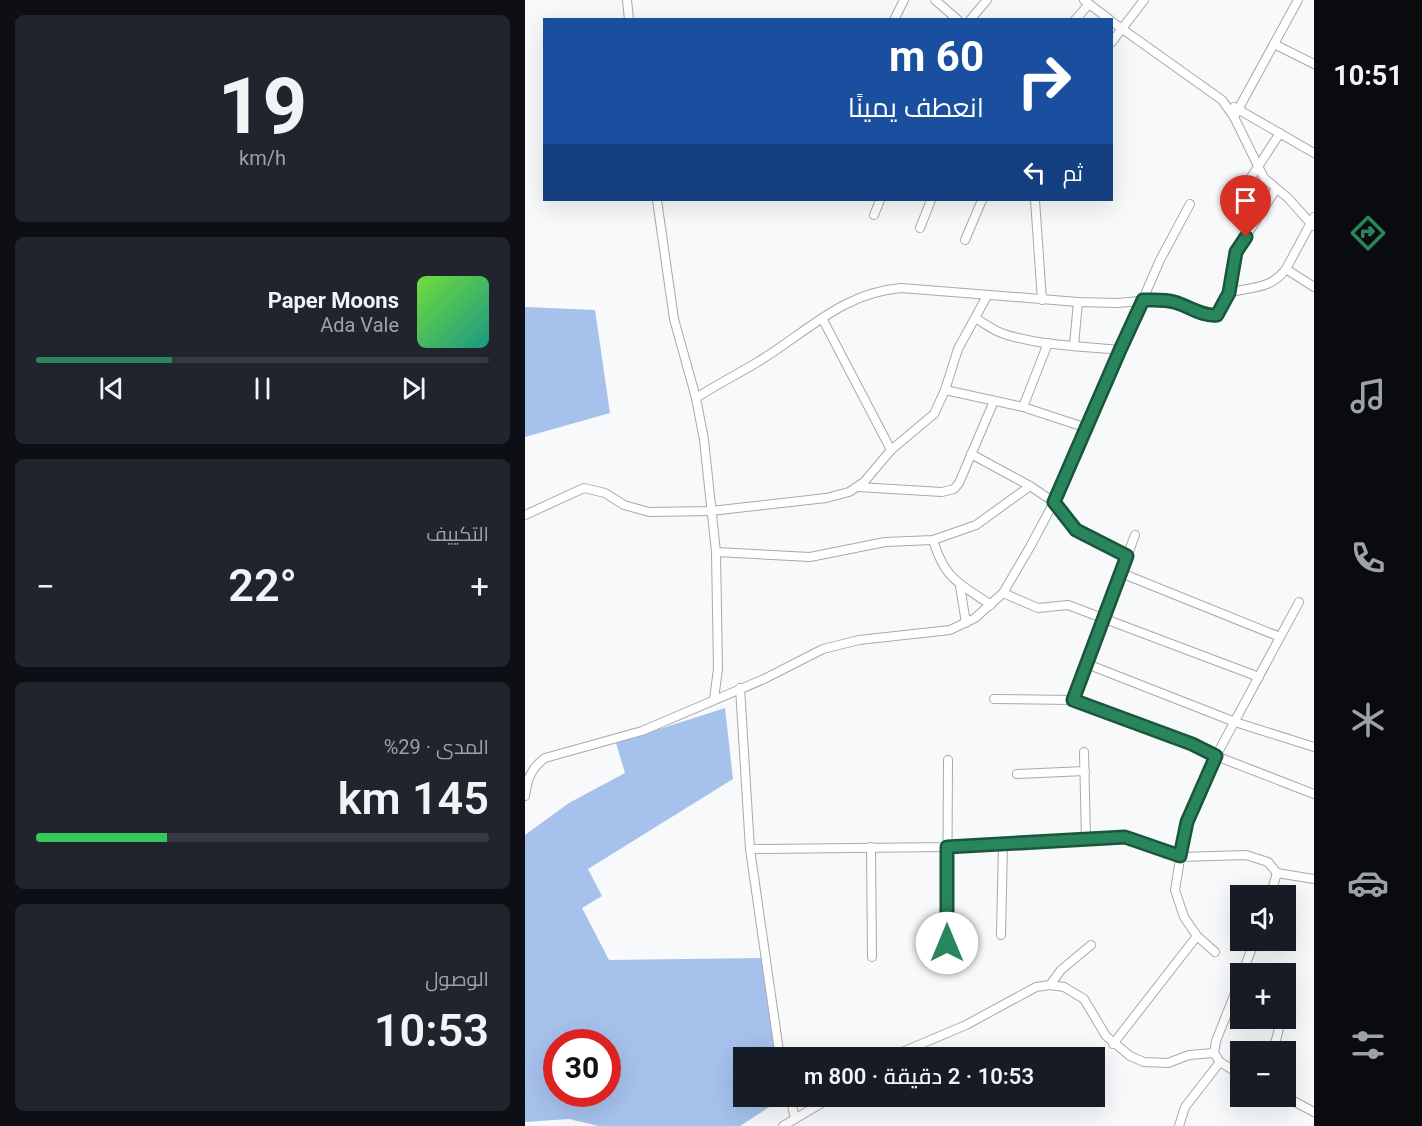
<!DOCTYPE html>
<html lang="ar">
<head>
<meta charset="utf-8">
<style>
	:root { --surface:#171b24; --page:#20242c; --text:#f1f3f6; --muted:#9ea1a6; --line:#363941; --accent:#28855c }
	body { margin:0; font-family:Roboto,Cairo,sans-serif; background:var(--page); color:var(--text); direction:rtl; height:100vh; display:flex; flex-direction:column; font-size:22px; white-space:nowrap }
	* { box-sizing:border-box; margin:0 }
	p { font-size:20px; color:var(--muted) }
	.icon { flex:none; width:33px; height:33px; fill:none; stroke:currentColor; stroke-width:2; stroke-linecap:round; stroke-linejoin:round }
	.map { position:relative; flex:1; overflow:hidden; direction:ltr }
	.panel { display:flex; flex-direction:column; gap:15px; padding:15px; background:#0d0f14; width:525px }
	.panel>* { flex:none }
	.top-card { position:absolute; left:18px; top:18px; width:570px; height:183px; border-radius:0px; box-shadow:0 6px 24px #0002; direction:rtl; background:#1a4fa0; color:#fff; overflow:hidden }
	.controls { position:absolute; left:705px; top:885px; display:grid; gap:12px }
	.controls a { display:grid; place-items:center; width:66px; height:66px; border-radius:0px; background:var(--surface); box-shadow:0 6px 24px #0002; font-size:30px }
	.speed { position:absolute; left:18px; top:1029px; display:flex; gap:12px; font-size:30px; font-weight:700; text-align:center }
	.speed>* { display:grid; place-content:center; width:78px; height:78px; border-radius:50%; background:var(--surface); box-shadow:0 6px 24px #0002; line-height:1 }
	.speed .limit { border:9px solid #d22; background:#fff; color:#111 }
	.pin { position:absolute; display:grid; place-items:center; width:51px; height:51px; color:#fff; margin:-62px -26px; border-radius:50% 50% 50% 0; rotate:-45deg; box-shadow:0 0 6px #0007 }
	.pin .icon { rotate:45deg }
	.me { position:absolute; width:66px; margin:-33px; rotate:0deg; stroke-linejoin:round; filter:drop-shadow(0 0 4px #0008) }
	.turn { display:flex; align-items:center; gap:21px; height:126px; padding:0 30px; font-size:27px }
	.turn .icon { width:78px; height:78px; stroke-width:2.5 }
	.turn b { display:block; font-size:42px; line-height:51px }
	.then { display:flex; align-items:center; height:57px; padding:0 30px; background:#0003; gap:12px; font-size:22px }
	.big { font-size:45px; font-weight:600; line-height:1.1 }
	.panel .tile { flex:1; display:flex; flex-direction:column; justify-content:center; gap:9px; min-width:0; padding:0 21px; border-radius:9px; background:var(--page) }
	.panel .dial { align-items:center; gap:0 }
	.dial b { font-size:78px; line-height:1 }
	.song { display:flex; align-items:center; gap:18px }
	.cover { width:72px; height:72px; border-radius:9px; background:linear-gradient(135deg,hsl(100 70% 55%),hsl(170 70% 35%)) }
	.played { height:6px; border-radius:3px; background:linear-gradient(90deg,var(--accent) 30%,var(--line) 30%) }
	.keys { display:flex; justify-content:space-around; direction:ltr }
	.heat { display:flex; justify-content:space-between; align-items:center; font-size:33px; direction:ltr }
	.charge { height:9px; border-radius:4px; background:linear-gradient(90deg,#34c759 29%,var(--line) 0) }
	.trip { position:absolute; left:208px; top:1047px; width:372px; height:60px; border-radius:0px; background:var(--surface); box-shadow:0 6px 24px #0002; font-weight:600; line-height:60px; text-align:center; direction:rtl }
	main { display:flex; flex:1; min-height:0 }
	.menu { display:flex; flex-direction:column; width:108px; justify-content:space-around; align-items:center; background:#090b0e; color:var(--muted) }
	.menu .icon { width:42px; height:42px }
	.menu .current { color:var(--accent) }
	.menu b { font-size:27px; color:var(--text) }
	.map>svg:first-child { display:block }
	.forest { fill:#a5c1ec; fill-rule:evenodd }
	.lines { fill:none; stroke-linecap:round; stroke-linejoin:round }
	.minor-casing { stroke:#a8a9ab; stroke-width:10 }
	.minor { stroke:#fff; stroke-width:8 }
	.route-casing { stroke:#1a563c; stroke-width:15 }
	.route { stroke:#28855c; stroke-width:10 }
</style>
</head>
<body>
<main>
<nav class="menu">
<b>10:51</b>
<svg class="icon current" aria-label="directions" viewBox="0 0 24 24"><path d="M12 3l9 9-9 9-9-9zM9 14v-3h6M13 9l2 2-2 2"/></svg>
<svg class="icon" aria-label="music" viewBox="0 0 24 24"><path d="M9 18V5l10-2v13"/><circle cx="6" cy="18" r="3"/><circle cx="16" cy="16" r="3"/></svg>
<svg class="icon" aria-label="phone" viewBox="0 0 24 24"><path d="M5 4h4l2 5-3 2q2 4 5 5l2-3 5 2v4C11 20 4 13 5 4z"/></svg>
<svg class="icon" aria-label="climate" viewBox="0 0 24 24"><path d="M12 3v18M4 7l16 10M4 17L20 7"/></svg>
<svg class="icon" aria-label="car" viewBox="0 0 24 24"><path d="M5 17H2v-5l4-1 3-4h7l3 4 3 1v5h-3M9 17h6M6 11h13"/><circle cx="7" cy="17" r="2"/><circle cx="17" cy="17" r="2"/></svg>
<svg class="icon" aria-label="filters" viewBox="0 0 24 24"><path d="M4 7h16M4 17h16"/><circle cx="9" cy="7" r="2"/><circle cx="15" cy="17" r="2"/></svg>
</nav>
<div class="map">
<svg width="789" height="1126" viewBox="0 0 789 1126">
	<rect width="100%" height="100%" fill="#f7f9fb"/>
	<g class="forest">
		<polygon points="0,307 70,310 85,413 0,437"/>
		<path d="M 200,708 L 208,779 L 63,869 L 77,896 L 57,908 L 84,960 L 239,958 L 256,1057 L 219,1058 L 219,1096 L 260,1097 L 215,1126 L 74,1126 L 44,1119 L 0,1122 L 0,835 L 44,803 L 100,773 L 91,743 ZM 32,1042 L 82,1042 L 82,1094 L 32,1094 Z"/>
	</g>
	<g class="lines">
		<defs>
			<g id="minor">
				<polyline points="102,0 104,20"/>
				<polyline points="410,0 433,20"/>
				<polyline points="559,0 585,20"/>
				<polyline points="369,20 379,0"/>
				<polyline points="445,20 462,0"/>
				<polyline points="550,20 564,4"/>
				<polyline points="586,21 697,100 709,117 739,178 763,198 788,226"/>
				<polyline points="586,43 619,0"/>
				<polyline points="749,44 789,64"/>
				<polyline points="709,107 789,153"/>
				<polyline points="709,117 773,0"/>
				<polyline points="717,191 755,133"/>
				<polyline points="132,200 149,319 171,398 179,440 191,552 193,669 189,699"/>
				<polyline points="510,200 517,300"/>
				<polyline points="349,215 355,200"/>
				<polyline points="395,228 406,200"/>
				<polyline points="440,240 457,200"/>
				<polyline points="761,269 789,287"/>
				<polyline points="704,293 711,252 751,189"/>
				<polyline points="297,318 366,450"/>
				<path d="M 450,318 C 459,323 469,331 479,334 C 516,346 556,346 595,350"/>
				<polyline points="549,345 553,302"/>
				<polyline points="420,390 498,407 562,428"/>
				<path d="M 171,398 C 191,385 211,375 231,363 C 280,334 316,293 376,288 L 553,302 L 592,303 L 638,299 L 649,302 L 684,316 L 692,315 L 704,293 C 728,286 745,290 761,269 L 789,217"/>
				<polyline points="498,407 523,343"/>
				<polyline points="446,454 505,486 529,502 551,529 602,556"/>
				<polyline points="333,487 417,492 429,489 434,483 469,401"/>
				<polyline points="0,515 59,488 80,493 99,505 124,512 186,511 301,498 324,492 339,482 366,450 409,414 420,390 433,349 462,296"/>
				<path d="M 408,540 C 420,580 434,583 466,605"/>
				<polyline points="191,552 285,557 360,542 408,540 451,525 505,486"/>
				<polyline points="596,573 755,637"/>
				<polyline points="435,586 441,623"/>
				<polyline points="478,593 513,608 543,605 734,677"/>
				<polyline points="562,664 710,722 789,747"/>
				<polyline points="215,688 225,849 255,1058"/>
				<polyline points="469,699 548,700 667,744 691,756 789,794"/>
				<polyline points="548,700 610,535"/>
				<polyline points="559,752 561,839"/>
				<polyline points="492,774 560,771"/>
				<path d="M 0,796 C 2,780 6,768 20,758 L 117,731 L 239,679 L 298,649 L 334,640 L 425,630 L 450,618 L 478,593 L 505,547 L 529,502 L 562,428 L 635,260 L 665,204"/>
				<polyline points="346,847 347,957"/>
				<polyline points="225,849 422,847 600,837 655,857 721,855 743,862 752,873 789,879"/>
				<polyline points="745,896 752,873"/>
				<polyline points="476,935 478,844"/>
				<polyline points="422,943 423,760"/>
				<polyline points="690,952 672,936 659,917 650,890 661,822 691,756 774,602"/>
				<polyline points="717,974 730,940"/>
				<polyline points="716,978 691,1041 689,1053 695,1062 716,1075"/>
				<polyline points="525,985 536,970 566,945"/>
				<polyline points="588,1044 672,936"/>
				<polyline points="748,1052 755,1024"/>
				<polyline points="363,1058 441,1025 511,987 525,985 539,987 559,999 581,1036 605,1056 619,1062 643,1063 664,1055 689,1053"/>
				<polyline points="265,1096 270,1119"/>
				<polyline points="759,1096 789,1112"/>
				<polyline points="258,1126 295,1104 304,1096"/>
				<polyline points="654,1126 660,1107 695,1062"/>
			</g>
		</defs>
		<use href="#minor" class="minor-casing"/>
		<use href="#minor" class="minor"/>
	</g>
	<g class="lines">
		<defs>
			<path id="route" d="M 422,943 L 422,847 L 600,837 L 655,856 L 662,822 L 691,756 L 667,744 L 548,700 L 602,556 L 551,530 L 529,502 L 595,350 L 618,300 C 629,300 639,299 649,302 C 662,305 677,317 692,315 L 704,293 L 711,252 L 721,237"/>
		</defs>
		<use href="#route" class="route-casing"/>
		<use href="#route" class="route"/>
	</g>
</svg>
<div class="controls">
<a><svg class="icon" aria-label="sound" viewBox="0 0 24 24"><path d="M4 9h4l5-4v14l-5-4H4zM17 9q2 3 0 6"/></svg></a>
<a>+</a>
<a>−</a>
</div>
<div class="speed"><div class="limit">30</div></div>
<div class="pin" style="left:721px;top:237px;background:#d93025"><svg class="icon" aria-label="arrive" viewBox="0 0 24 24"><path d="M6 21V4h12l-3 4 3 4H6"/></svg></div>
<svg class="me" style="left:422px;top:943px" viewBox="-20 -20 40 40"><circle r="19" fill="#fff"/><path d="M0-13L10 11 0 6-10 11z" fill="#28855c"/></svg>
<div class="trip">10:53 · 2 دقيقة · 800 m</div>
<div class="top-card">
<div class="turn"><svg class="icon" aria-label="right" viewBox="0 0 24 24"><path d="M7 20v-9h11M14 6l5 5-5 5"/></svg><div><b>60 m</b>انعطف يمينًا</div></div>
<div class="then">ثم<svg class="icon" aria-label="left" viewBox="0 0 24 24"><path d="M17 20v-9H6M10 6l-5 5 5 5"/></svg></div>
</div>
</div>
<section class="panel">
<div class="tile dial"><b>19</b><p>km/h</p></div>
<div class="tile">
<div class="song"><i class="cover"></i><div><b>Paper Moons</b><p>Ada Vale</p></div></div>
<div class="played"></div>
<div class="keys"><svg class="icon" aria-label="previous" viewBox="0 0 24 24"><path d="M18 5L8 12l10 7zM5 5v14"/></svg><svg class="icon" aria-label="pause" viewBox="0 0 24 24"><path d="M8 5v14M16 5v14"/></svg><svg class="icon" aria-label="next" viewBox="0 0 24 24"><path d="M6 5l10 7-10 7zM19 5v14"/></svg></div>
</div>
<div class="tile"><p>التكييف</p>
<div class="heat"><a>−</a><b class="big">22°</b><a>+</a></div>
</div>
<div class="tile"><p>المدى · 29%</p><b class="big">145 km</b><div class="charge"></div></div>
<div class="tile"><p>الوصول</p><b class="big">10:53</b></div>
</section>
</main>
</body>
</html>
